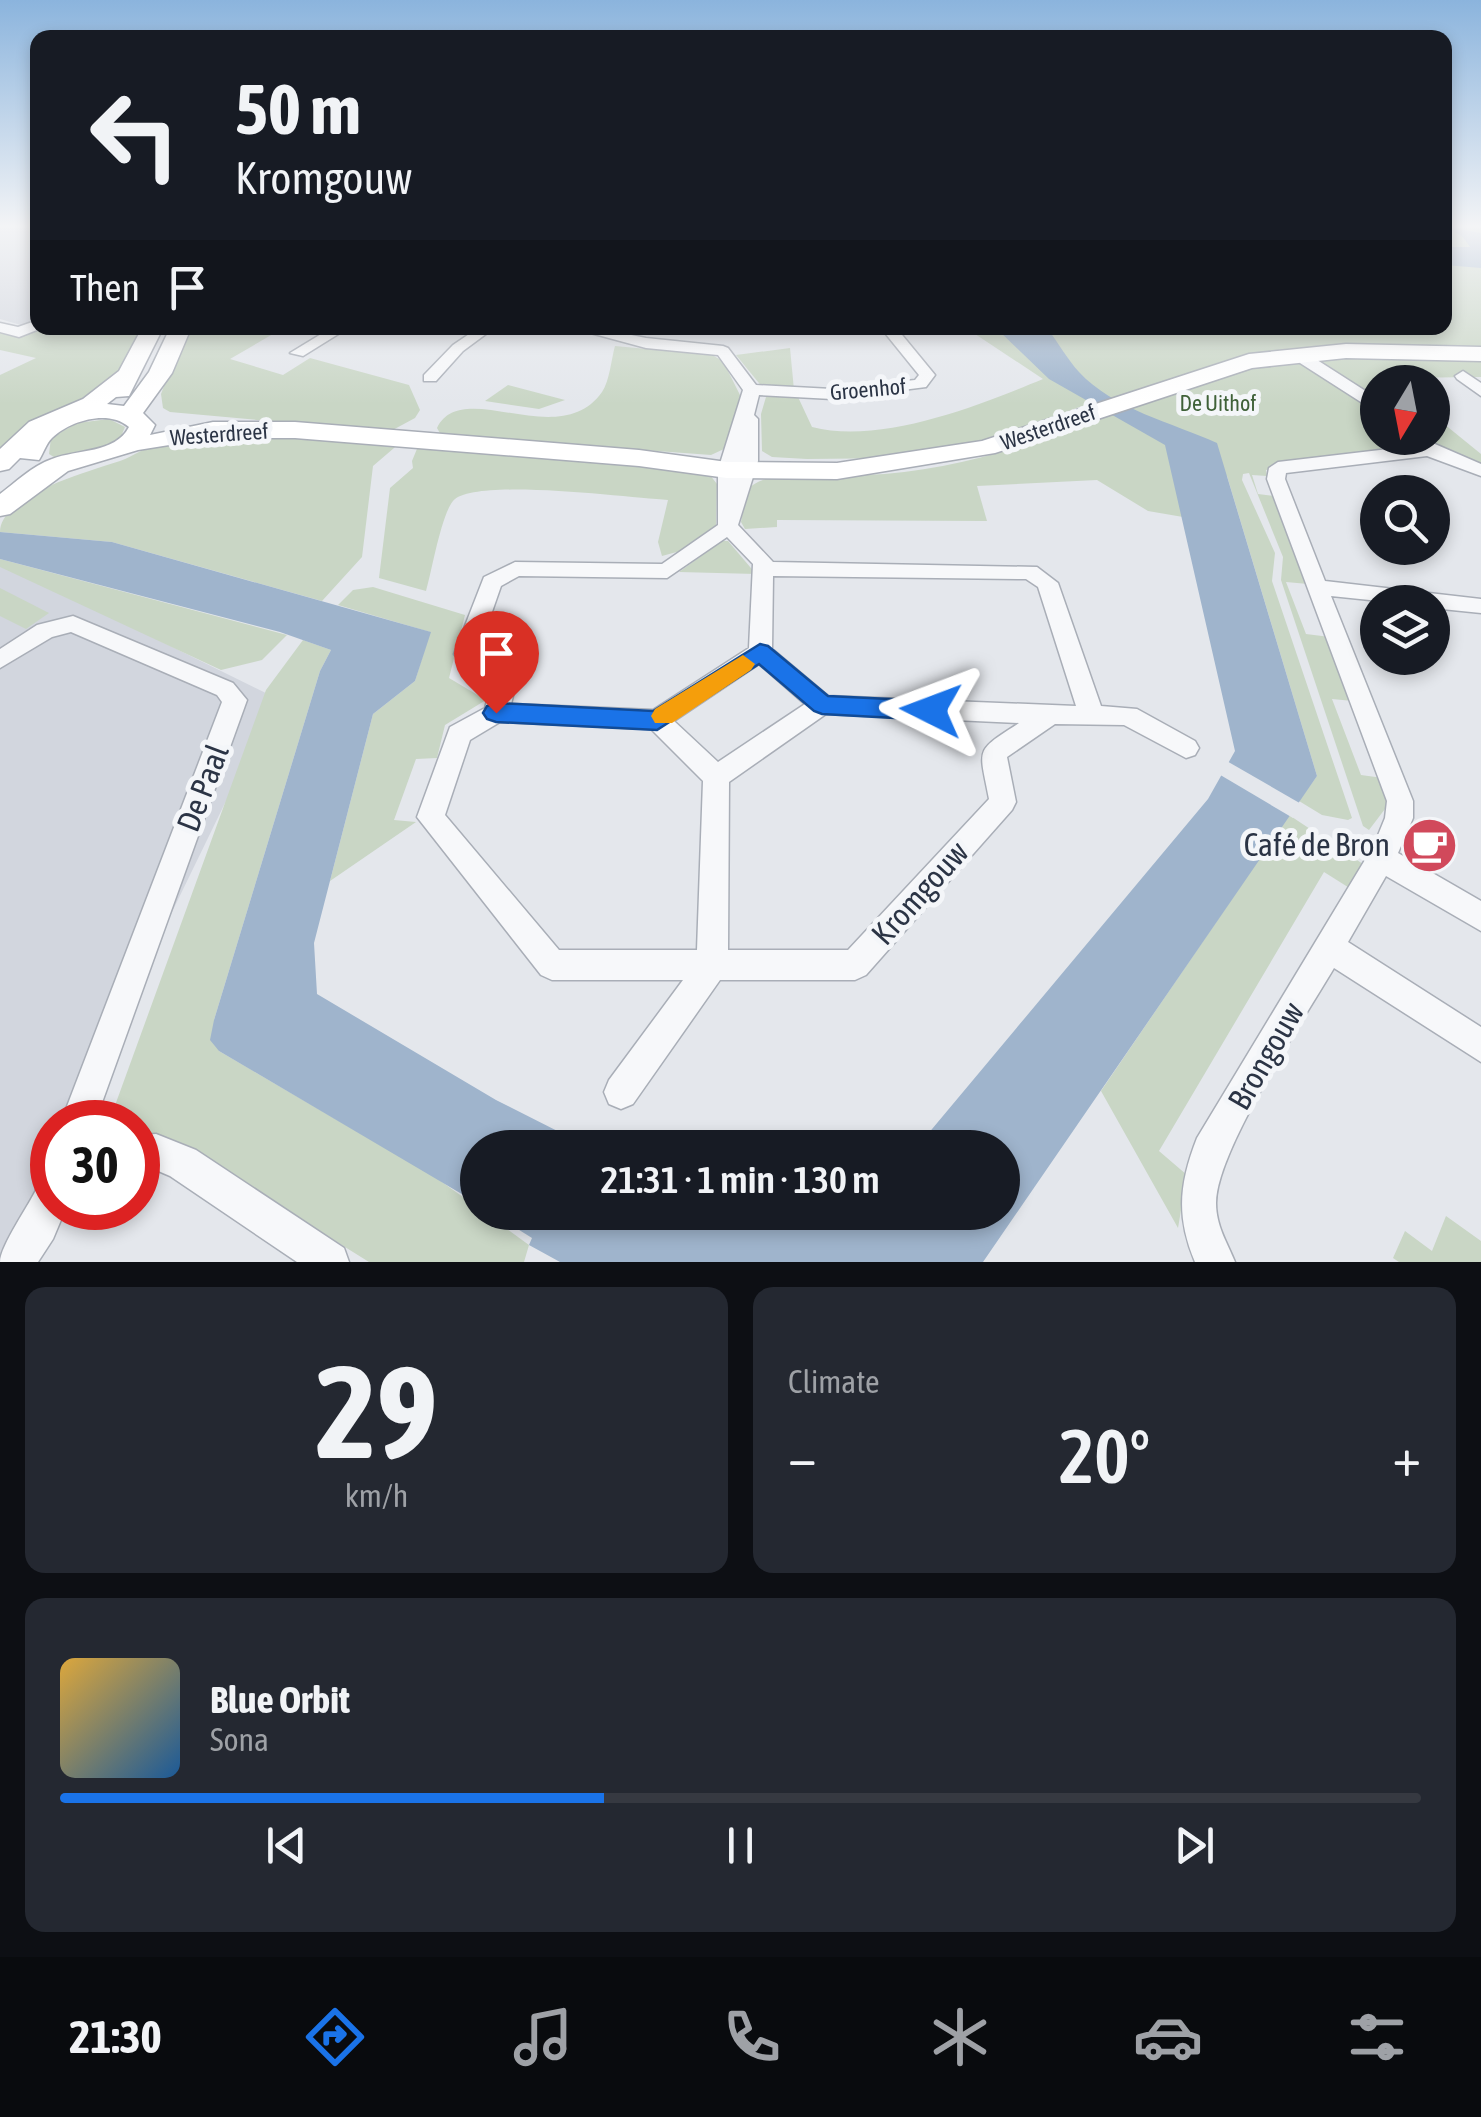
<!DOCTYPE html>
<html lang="en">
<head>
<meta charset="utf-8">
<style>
	:root { --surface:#171b24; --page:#242831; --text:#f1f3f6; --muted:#9ea1a6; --line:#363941; --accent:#1a73e8 }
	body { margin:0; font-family:"Asap Condensed",sans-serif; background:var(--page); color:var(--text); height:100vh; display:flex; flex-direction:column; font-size:38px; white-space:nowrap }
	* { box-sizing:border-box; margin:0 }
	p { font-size:32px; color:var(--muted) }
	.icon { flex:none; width:55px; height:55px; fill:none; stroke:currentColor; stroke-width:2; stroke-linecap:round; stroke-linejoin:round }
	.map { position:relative; height:1262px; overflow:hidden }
	.drawer { display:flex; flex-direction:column; gap:25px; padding:25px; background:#0d0f14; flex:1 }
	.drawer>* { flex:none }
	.top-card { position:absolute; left:30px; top:30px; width:1422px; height:305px; border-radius:20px; box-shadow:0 5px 15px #0003; background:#171b24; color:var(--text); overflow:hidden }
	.needle { width:65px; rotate:190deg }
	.buttons { position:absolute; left:1360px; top:365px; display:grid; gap:20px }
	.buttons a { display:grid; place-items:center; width:90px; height:90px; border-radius:50%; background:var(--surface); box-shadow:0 5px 15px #0003; font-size:50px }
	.speed { position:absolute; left:30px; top:1100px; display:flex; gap:20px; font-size:50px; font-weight:700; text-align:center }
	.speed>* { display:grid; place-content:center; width:130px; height:130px; border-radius:50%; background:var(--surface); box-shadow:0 5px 15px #0003; line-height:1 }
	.speed .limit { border:15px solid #d22; background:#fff; color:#111 }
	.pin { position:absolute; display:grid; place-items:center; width:85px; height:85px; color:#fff; margin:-102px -42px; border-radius:50% 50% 50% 0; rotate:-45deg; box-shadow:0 0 10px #0007 }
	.pin .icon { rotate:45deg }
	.me { position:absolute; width:110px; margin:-55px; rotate:273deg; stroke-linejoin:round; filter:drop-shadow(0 0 8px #0008) }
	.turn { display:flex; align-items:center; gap:35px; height:210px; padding:0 40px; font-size:45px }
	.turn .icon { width:130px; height:130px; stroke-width:2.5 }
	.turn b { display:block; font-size:70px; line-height:85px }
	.then { display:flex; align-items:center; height:95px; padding:0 40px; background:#0003; gap:20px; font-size:38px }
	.big { font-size:75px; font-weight:600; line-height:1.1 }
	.drawer .card { flex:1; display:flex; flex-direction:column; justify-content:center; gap:15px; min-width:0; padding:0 35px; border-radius:20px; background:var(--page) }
	.drawer .dial { align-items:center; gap:0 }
	.dial b { font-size:130px; line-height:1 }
	.song { display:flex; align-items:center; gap:30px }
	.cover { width:120px; height:120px; border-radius:15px; background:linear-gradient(135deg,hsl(40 70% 55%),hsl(210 70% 35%)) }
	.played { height:10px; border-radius:5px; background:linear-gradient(90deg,var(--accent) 40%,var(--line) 40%) }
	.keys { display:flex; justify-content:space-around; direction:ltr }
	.heat { display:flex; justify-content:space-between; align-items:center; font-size:55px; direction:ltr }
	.drawer .tiles { flex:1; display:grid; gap:25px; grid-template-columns:1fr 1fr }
	.card:last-child { grid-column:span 2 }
	.trip { position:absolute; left:460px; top:1130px; width:560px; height:100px; border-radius:50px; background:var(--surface); box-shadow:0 5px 15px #0003; font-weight:600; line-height:100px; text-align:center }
	.dock { display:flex; height:160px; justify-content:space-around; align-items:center; background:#090b0e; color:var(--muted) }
	.dock .icon { width:70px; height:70px }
	.dock .selected { color:var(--accent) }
	.dock b { font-size:45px; color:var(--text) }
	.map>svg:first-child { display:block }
	.built { fill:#d2d6de }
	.green { fill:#c9d6c5 }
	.water { fill:#9fb4cc }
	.pier { fill:#e4e7ec }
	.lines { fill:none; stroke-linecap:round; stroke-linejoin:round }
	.street-casing { stroke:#a9aeb7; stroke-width:3 }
	.secondary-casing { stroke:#a9aeb7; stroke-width:3 }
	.street { fill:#f7f8fa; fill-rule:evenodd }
	.secondary { fill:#fff; fill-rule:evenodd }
	.route { fill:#1a73e8; stroke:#114b97; stroke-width:2.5 }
	.slow { fill:#f59e0b }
	.labels { text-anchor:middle; stroke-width:10; stroke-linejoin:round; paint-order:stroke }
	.far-street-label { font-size:22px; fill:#2b3445; stroke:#f4f6f9 }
	.far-park-label { font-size:22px; fill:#3f6138; stroke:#f4f6f9 }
	.near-street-label { font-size:32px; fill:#2b3445; stroke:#f4f6f9 }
	.near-poi-label { font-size:32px; fill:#2b3445; stroke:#f4f6f9; text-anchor:end }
</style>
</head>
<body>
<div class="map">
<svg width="1481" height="1262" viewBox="0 0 1481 1262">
	<rect width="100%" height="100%" fill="#e4e7ec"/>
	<g class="built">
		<polygon points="0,227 37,227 38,328 165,328 45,332 0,319"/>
		<polygon points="0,562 276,698 70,1122 52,1122 52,1161 20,1233 0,1254"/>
	</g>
	<g class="green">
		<path d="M 1445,227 L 1481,227 L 1481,377 L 1393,378 L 1396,382 L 1378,382 L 1378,438 L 1418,438 L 1424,444 L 1266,470 L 1267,476 L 1252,475 L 1258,494 L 1273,496 L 1308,584 L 1286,582 L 1306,634 L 1330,637 L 1353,701 L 1332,699 L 1361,775 L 1383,778 L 1388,805 L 1369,830 L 1363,826 L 1281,580 L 1283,557 L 1249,473 L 1243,474 L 1242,480 L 1275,553 L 1272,581 L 1352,818 L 1348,820 L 1322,815 L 1299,801 L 1317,776 L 1227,476 L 1169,460 L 1183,517 L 1148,511 L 1097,480 L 977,486 L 987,521 L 777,520 L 777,527 L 745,529 L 741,522 L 747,490 C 768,466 833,476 865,475 C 948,472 1026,447 1102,417 L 1085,405 L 966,448 L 904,458 L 807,459 L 772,457 L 762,451 L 761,414 L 766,397 L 798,397 L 812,427 C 881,445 980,405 1043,379 L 966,328 L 1445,328 Z"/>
		<polygon points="39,328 140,328 119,375 78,404 22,428 6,443 0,457 0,375 36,358 0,350 0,332 18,337"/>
		<polygon points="186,328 253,328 273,334 230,359 283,375 310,358 409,385 420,410 415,418 389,432 170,412 163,408 161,394"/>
		<path d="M 615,346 L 712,355 L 723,361 L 743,401 L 724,449 L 711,455 L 441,435 L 437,428 C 462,376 559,453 602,392 C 610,380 611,360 615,346 Z"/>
		<polygon points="790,348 794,390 763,388 736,355"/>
		<polygon points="508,385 565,400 539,409 485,401"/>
		<polygon points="1433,415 1481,454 1481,466 1435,449 1420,438 1432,438"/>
		<polygon points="109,419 125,427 120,439 101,449 57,459 49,454 51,438 77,423"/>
		<path d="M 230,432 L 401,442 L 373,466 L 362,557 L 322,601 L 112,542 L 0,532 C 0,495 90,471 120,461 C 134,456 147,446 162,442 C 183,435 208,435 230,432 Z"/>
		<path d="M 419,444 L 706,470 L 717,484 L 716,525 L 684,550 L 662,556 L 658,542 L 668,500 C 629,498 474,477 453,501 C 441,516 432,570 426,591 L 379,578 L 390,488 L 413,468 L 412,461 Z"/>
		<polygon points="722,541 728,541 756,574 679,572"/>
		<polygon points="0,559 287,635 262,660 221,670 0,567"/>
		<polygon points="373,587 465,615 449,678 486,700 445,725 437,758 416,759 394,820 416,822 330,881 373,714 415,681 430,632 338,605 353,590"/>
		<polygon points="0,588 49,613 26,629 0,616"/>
		<polygon points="303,640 331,650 320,671 214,1020 219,1051 435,1177 477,1207 478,1212 485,1213 529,1245 524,1262 369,1262 191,1151 138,1140 138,1122 109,1122 266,690"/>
		<polygon points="1289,815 1366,866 1351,889 1324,872 1159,1151 1187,1175 1178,1228 1101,1091"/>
		<polygon points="1446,1216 1481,1241 1481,1262 1399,1262 1393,1258 1405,1231 1432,1251"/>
	</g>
	<g class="water">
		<polygon points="1446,227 1481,233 1481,268 1445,265 1445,247 1470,247 1463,237"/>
		<path d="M 996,328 L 1047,328 C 1058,342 1067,359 1079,372 C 1113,409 1173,423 1217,443 L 1317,776 L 983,1262 L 560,1262 L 529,1245 L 532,1238 L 492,1213 L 754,1213 L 791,1226 L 856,1220 L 862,1213 L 1002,1212 L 1002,1148 L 917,1147 L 1208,799 L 1235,751 L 1165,445 L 1049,379 Z"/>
		<polygon points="0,532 112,542 431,632 415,681 373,714 314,943 317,994 496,1100 589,1147 478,1148 477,1203 219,1051 210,1040 214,1020 320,671 331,650 280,632 0,559"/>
	</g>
	<polygon class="pier" points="1225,760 1303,805 1293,818 1217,773"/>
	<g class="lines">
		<defs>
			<g id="street">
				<polygon points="38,320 38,328 42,328 19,337 0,332 0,323 18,327"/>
				<polygon points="331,328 348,328 303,356 290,353"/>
				<polygon points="478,328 494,328 463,351 436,381 424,381 424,375 453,345"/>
				<path d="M 572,328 L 597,328 L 646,338 L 723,346 L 728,348 L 756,385 L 832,389 L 915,380 L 919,375 L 885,333 L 898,330 L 935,375 L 926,387 L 832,399 L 759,395 L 754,415 L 758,419 L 758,461 L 738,525 L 773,562 L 1037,567 L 1058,583 L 1101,706 L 1137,709 L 1195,741 L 1199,748 L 1195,755 L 1186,758 L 1124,725 L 1055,724 L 1007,757 L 1016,802 L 1012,810 L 866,975 L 855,980 L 720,980 L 633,1104 L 621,1109 L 609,1104 L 604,1092 L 609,1080 L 683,980 L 552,980 L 541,975 L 417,817 L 450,727 L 485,708 L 489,694 L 454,654 L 484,577 L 515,562 L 662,564 L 718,525 L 718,470 L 743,390 L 718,355 L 646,348 ZM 727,537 L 753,564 L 749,648 L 653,710 L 511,704 L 514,692 L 510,686 L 478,652 L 501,586 L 519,576 L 667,578 ZM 773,576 L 1026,579 L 1038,587 L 1076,706 L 828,696 L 772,649 ZM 759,664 L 805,704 L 718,762 L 674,721 ZM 826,714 L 1019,723 C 974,752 979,747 989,799 L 848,950 L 728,950 L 729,782 ZM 500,722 L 651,729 L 703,781 L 697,950 L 559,950 L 445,815 L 470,740 Z"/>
				<polygon points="1301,349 1311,349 1314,358 1378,399 1378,413 1300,363"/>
				<polygon points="1463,371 1481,383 1481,396 1457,379 1455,376"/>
				<path d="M 1421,438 L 1481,464 L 1481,476 L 1427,456 L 1286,473 L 1285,479 L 1325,581 L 1481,599 L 1481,613 L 1432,608 L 1432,602 L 1389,602 L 1331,596 L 1413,801 L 1413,818 L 1398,853 L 1481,901 L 1481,931 L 1386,876 L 1348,942 L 1481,1027 L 1481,1062 L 1334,968 C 1304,1019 1216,1151 1216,1203 C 1216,1226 1227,1242 1235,1262 L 1195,1262 C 1176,1217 1179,1184 1197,1138 L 1374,845 L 1385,818 L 1387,801 L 1267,479 L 1269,468 L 1278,462 L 1414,446 L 1415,439 Z"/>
				<polygon points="73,616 233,683 247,700 95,1122 61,1122 222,702 217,695 71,632 52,637 0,668 0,649 37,625"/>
				<polygon points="156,1134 196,1150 344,1248 349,1262 297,1262 170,1176 156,1170 138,1171 138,1135"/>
				<path d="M 52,1179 L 52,1208 L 66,1208 L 53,1239 L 38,1262 L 0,1262 C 0,1246 30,1204 39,1184 Z"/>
			</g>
			<path id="secondary" d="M 142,328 L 163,328 L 129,396 L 116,397 L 107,404 L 124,406 L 149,372 L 170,328 L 191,328 L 172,373 L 143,413 L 155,425 L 150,435 L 213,422 L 295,422 L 639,450 L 727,462 L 837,463 L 982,441 L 1249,354 L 1346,344 L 1481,347 L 1481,361 L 1346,358 L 1252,368 L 995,453 L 837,479 L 727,478 L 639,466 L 295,438 L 213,438 L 138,450 L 68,471 L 10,514 L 0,516 L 0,494 C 16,482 32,466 52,459 C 77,449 115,454 129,427 C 108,409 70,421 52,438 C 46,444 44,452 39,460 L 20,458 L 9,469 L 0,471 L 0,449 L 29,422 L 83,399 L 119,371 Z"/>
		</defs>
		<use href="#street" class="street-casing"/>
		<use href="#secondary" class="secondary-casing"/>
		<use href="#street" class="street"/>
		<use href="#secondary" class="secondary"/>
	</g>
	<linearGradient id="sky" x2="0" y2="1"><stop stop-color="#8bb4dd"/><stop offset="0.56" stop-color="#f3f4f6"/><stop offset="1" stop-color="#f3f4f6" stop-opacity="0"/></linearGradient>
	<rect width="1481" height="404" fill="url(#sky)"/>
	<polygon class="route" points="760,644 768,646 828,696 931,701 940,704 943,710 940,717 931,720 822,714 814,711 759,664 657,730 496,722 487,719 483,713 487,706 496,703 653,711"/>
	<polygon class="slow" points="743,655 755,664 751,670 672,723 655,723 651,716 655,709"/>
	<defs>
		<symbol id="cafe-disc" viewBox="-11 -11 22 22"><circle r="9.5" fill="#d1495b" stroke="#f4f6f9"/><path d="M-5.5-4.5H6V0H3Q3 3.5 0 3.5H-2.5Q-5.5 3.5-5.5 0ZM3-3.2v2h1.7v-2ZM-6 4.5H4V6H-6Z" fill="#fff"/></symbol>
	</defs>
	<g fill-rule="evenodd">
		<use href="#cafe-disc" x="1398" y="814" width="63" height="63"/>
	</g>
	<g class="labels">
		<g class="far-street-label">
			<text transform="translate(868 389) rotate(-5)" y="8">Groenhof</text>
			<text transform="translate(1048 427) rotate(-19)" y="8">Westerdreef</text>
			<text transform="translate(219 434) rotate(-4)" y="8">Westerdreef</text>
		</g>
		<g class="far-park-label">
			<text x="1218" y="411">De Uithof</text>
		</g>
		<g class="near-street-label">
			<text transform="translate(203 788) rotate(-69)" y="11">De Paal</text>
			<text transform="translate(920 893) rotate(-48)" y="11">Kromgouw</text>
			<text transform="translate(1266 1056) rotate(-60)" y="11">Brongouw</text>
		</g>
		<g class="near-poi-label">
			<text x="1390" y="856">Café de Bron</text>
		</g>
	</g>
</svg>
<div class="buttons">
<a><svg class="needle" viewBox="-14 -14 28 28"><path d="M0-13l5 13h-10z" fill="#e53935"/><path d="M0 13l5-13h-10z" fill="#9ea1a6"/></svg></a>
<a><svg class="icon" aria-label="search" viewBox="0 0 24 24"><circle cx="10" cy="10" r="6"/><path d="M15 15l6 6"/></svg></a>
<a><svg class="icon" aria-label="layers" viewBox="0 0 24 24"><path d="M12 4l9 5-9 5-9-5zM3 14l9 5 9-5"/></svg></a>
</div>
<div class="speed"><div class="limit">30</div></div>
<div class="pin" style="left:496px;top:713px;background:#d93025"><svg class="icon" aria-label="arrive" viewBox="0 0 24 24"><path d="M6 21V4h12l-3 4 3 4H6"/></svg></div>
<svg class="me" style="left:931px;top:710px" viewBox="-20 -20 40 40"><path d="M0-17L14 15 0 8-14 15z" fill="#1a73e8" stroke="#fff" stroke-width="4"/></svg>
<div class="trip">21:31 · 1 min · 130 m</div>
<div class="top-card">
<div class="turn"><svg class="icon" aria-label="left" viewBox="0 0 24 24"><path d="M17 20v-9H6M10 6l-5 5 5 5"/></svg><div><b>50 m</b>Kromgouw</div></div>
<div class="then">Then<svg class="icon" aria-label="arrive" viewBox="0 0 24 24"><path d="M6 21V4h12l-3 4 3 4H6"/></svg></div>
</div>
</div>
<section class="drawer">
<div class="tiles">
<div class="card dial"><b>29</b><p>km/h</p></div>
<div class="card"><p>Climate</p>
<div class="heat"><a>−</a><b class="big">20°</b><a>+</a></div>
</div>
<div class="card">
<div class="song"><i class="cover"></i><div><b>Blue Orbit</b><p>Sona</p></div></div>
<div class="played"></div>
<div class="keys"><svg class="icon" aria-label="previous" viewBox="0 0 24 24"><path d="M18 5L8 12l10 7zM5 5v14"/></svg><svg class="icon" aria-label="pause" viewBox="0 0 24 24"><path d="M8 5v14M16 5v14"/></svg><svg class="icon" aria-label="next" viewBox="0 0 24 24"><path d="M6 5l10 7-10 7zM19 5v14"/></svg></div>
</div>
</div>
</section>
<nav class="dock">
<b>21:30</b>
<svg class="icon selected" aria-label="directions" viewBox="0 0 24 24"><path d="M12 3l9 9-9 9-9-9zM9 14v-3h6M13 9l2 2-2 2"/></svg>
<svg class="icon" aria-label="music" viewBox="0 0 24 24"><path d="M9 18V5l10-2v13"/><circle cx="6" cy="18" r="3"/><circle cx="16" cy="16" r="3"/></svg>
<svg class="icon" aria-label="phone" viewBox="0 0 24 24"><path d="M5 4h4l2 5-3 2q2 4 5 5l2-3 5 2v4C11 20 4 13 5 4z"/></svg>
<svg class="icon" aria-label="climate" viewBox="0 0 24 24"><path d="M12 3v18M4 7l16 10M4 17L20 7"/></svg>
<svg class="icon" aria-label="car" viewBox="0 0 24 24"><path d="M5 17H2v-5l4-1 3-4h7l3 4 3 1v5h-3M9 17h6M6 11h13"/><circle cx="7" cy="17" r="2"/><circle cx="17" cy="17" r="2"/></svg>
<svg class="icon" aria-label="filters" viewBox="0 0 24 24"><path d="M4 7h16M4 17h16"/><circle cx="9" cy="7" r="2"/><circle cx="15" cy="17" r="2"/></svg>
</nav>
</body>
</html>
